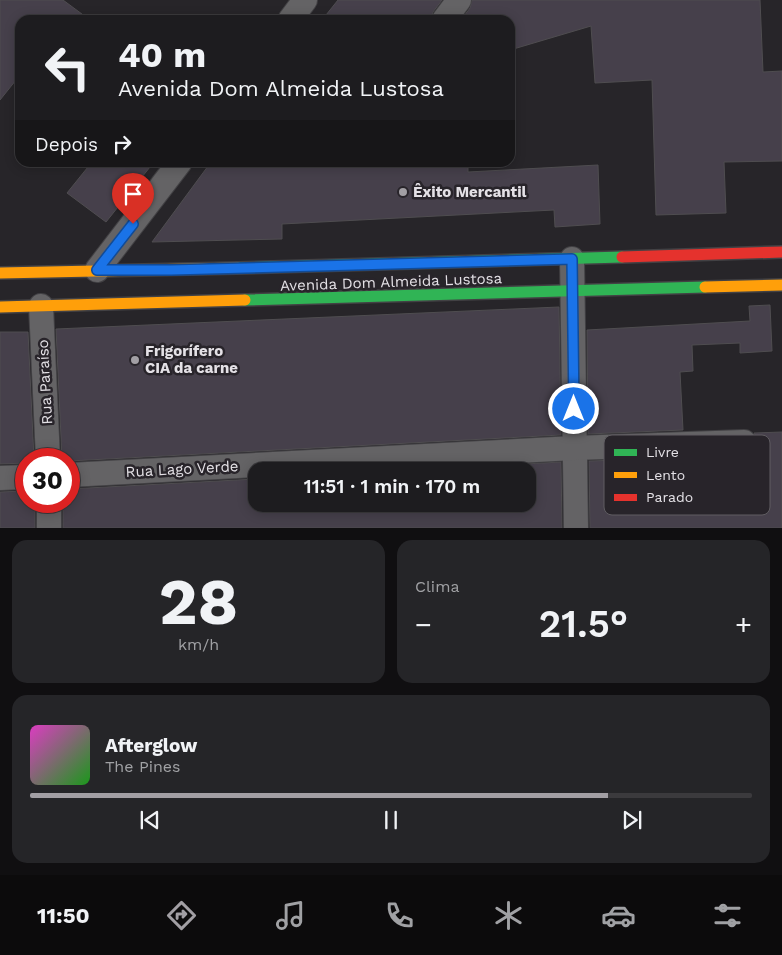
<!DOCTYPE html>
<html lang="pt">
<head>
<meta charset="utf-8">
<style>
	:root { --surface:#1d1c1f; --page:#252528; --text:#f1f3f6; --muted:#a0a1a4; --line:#3b3a3d; --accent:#a29fa4 }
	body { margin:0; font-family:"Work Sans",sans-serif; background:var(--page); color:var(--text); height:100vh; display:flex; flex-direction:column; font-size:19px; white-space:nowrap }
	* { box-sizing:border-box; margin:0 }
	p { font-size:16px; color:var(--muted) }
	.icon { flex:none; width:28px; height:28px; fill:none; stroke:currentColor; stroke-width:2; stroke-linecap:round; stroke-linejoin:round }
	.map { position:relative; height:528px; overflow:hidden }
	.details { display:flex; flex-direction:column; gap:12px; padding:12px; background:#100f11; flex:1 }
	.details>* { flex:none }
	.guide { position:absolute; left:15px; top:15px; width:500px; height:152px; border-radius:15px; box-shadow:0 2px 12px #0003,0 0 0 1px var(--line); background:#1d1c1f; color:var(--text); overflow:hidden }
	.speed { position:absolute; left:15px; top:448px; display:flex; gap:10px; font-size:25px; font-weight:700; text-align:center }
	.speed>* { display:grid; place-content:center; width:65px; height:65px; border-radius:50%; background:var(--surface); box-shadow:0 2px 12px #0003,0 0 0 1px var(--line); line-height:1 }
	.speed .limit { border:8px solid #d22; background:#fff; color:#111 }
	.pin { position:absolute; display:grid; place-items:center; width:42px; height:42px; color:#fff; margin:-51px -21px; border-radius:50% 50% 50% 0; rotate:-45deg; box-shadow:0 0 5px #0007 }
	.pin .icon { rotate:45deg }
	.me { position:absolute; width:55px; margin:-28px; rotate:0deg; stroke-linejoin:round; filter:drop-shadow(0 0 4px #0008) }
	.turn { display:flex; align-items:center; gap:18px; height:105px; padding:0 20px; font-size:22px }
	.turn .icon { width:65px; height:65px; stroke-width:2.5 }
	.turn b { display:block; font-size:35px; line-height:42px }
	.then { display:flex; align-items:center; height:48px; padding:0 20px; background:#0003; gap:10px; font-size:19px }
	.big { font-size:38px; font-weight:600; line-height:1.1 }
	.details .widget { flex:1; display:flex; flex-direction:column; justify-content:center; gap:8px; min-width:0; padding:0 18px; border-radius:15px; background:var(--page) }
	.details .dial { align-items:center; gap:0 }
	.dial b { font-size:65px; line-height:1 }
	.song { display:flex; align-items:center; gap:15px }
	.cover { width:60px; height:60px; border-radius:8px; background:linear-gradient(135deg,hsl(310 70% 55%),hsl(120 70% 35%)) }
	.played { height:5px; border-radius:2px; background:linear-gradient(90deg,var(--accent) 80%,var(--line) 80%) }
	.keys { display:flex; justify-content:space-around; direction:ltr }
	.heat { display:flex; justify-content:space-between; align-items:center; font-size:28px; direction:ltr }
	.details .tiles { flex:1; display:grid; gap:12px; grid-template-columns:1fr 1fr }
	.widget:last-child { grid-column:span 2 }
	.trip { position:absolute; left:248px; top:462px; width:288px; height:50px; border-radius:15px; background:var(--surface); box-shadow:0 2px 12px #0003,0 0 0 1px var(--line); font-weight:600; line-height:50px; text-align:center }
	.tabs { display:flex; height:80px; justify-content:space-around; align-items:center; background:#0c0b0c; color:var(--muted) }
	.tabs .icon { width:35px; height:35px }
	.tabs .selected { color:var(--accent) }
	.tabs b { font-size:22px; color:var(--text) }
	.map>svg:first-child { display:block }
	.building { fill:#46404b; stroke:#4f4d50 }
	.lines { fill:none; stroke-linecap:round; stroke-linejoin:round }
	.street-casing { stroke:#424144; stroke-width:26 }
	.fast-casing { stroke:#424144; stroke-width:14 }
	.slow-casing { stroke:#424144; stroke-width:14 }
	.jam-casing { stroke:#424144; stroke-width:14 }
	.street { stroke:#646365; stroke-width:24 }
	.fast { stroke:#30b455; stroke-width:11 }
	.slow { stroke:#ff9f0a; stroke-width:11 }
	.jam { stroke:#e5322d; stroke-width:11 }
	.route-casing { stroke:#114b97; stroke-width:12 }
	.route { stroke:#1a73e8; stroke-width:9 }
	.poi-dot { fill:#a29fa4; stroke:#28242a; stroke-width:2 }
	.labels { text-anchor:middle; stroke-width:5; stroke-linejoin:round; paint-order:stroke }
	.poi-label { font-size:15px; font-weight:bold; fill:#e4e1e6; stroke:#28242a; text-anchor:start }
	.street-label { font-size:15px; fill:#e4e1e6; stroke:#28242a }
	.key { fill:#28242a; stroke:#605d62; stroke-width:1 }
	.key-label { font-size:14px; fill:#e4e1e6 }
</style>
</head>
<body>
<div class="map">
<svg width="782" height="528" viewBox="0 0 782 528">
	<rect width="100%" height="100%" fill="#272529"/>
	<g class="building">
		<polygon points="0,0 63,0 90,20 20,20 20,75 0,100"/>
		<polygon points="338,0 442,0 433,12 431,20 322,20"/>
		<polygon points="472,0 760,0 763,72 782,71 782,161 724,162 726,213 656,215 652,80 595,83 591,26 510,50 510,20 461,20 470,8"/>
		<polygon points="92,162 154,162 106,222 67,193"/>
		<polygon points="211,162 468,162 468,172 598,165 600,224 555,227 554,210 282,224 282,239 152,242"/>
		<polygon points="770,305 772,351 740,353 740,343 692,345 693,371 680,372 683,430 588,434 587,330 750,321 749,306"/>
		<polygon points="559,307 561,435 69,461 69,459 62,459 56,329"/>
		<polygon points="0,332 28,332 34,459 26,459 26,463 0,464"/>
		<polygon points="782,432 782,528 590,528 589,461 684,458 685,462 755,459 755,450 758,441 754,433"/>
		<polygon points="561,462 562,528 63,528 63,501 69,501 69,489 256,479 256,504 526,504 526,471 397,471"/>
		<polygon points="26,491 26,501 35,501 35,528 0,528 0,492"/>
	</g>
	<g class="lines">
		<defs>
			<g id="street">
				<polyline points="290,20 305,0"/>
				<polyline points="444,20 459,0"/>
				<polyline points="572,259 576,528"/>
				<polyline points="97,270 180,162"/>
				<polyline points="41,306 48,459"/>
				<polyline points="69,475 574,448 744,442"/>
				<polyline points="0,478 26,477"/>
				<polyline points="49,528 49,501"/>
			</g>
			<g id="fast">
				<polyline points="238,268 622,257"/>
				<polyline points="245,300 705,287"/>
			</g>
			<g id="slow">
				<polyline points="0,273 238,268"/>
				<polyline points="705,287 782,285"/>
				<polyline points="0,307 245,300"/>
			</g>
			<polyline id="jam" points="622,257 782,252"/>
		</defs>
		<use href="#street" class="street-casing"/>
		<use href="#fast" class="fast-casing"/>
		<use href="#slow" class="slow-casing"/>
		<use href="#jam" class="jam-casing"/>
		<use href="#street" class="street"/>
		<use href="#fast" class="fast"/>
		<use href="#slow" class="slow"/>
		<use href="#jam" class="jam"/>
	</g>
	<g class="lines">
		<defs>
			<polyline id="route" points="133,224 97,270 171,270 572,259 574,409"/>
		</defs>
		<use href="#route" class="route-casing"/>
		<use href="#route" class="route"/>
	</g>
	<g class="poi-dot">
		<circle cx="403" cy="192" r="5"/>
		<circle cx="135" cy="360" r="5"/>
	</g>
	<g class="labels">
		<g class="poi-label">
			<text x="413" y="197">Êxito Mercantil</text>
			<text x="145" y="356">Frigorífero<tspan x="145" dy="17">CIA da carne</tspan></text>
		</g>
		<g class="street-label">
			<text transform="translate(391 282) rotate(-2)" y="5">Avenida Dom Almeida Lustosa</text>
			<text transform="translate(45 382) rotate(-93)" y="5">Rua Paraíso</text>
			<text transform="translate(182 469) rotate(-3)" y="5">Rua Lago Verde</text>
		</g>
	</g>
	<rect x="604" y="435" width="166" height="80" rx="8" class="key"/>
	<rect x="614" y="449" width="23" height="7" fill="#30b455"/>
	<rect x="614" y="472" width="23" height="6" fill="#ff9f0a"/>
	<rect x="614" y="494" width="23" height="7" fill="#e5322d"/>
	<g class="key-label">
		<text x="646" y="457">Livre</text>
		<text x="646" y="480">Lento</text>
		<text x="646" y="502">Parado</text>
	</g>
</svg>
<div class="speed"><div class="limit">30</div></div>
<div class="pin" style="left:133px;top:224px;background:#d93025"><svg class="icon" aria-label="arrive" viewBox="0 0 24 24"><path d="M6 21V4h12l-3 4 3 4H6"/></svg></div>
<svg class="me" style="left:574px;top:409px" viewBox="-20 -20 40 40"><circle r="17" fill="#1a73e8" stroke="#fff" stroke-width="3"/><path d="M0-11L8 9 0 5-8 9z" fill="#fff"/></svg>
<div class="trip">11:51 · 1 min · 170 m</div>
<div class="guide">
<div class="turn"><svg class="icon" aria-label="left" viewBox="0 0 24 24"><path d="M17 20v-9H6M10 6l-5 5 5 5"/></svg><div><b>40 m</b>Avenida Dom Almeida Lustosa</div></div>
<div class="then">Depois<svg class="icon" aria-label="right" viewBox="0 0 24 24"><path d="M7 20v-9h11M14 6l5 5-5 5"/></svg></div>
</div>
</div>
<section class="details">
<div class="tiles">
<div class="widget dial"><b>28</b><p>km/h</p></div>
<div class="widget"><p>Clima</p>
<div class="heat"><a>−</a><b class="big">21.5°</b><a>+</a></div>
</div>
<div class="widget">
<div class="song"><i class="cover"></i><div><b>Afterglow</b><p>The Pines</p></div></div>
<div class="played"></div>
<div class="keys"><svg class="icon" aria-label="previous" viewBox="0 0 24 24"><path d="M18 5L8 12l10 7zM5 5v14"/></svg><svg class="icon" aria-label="pause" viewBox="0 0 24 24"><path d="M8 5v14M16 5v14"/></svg><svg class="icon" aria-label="next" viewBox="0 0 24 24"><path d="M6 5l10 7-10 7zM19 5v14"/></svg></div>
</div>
</div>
</section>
<nav class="tabs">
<b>11:50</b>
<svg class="icon selected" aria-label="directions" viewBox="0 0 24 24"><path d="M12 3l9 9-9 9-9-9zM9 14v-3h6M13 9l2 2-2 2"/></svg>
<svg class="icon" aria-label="music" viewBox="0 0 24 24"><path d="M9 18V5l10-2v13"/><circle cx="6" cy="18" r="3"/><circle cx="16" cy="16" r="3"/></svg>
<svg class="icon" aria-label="phone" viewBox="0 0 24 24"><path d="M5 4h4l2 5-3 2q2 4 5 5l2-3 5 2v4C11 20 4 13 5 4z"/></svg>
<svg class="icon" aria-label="climate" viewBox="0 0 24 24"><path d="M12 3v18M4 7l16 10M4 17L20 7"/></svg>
<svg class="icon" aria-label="car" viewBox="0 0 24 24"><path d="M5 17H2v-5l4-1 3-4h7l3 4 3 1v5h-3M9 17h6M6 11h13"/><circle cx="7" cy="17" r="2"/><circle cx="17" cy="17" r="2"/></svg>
<svg class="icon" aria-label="filters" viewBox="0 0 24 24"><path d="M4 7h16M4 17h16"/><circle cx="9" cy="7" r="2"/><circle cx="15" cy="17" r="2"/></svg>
</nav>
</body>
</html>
